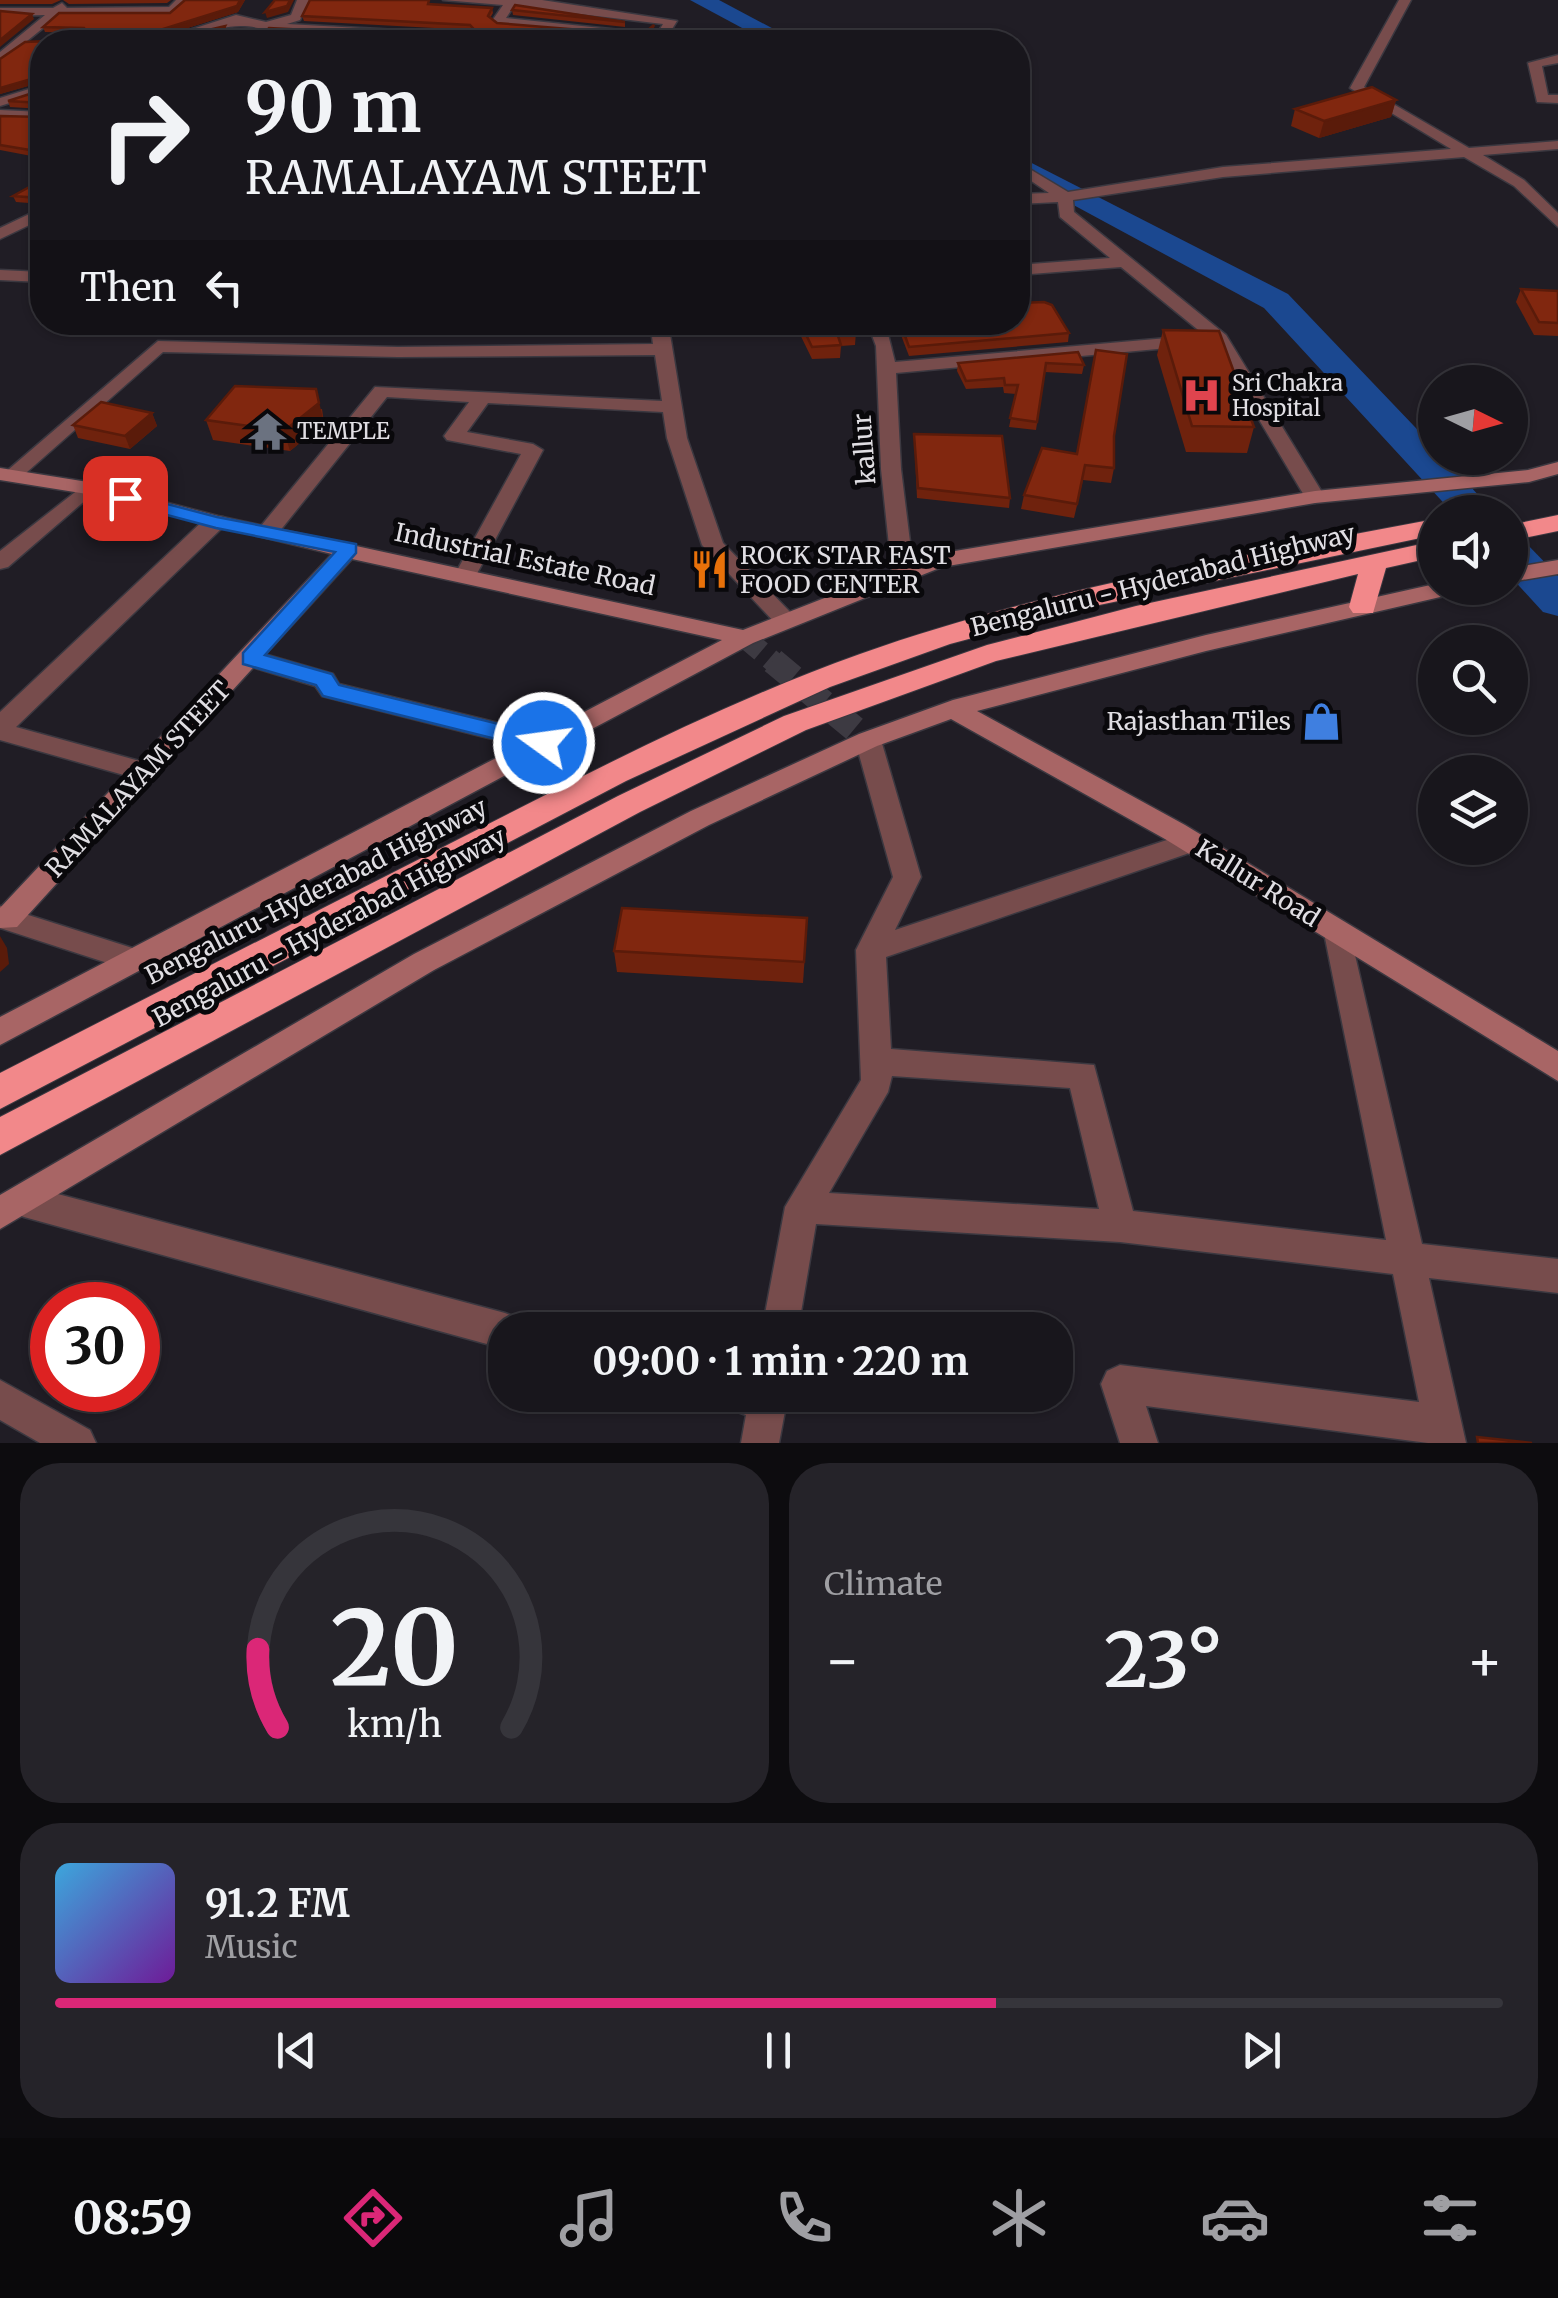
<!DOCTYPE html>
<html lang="en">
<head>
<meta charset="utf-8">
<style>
	:root { --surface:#18161c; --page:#252329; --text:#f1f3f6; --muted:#9f9fa3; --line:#36353b; --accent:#db2777 }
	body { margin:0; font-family:Merriweather,serif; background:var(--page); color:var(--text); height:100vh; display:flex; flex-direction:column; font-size:38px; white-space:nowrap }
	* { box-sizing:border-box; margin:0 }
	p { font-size:32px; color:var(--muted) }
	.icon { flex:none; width:55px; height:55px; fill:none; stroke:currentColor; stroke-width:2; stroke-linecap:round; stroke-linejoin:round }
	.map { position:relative; height:1443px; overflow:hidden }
	.details { display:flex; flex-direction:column; gap:20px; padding:20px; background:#0d0c0f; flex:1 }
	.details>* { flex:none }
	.top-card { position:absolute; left:30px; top:30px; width:1000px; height:305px; border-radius:40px; box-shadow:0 2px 8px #0004,0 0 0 2px var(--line); background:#18161c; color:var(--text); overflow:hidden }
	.needle { width:65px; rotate:95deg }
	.fabs { position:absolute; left:1418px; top:365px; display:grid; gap:20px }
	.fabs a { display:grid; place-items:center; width:110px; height:110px; border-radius:50%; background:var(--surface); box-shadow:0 2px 8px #0004,0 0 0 2px var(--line); font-size:50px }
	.speed { position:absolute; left:30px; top:1282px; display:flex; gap:20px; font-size:50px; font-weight:700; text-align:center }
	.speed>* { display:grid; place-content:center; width:130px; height:130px; border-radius:50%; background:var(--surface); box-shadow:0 2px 8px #0004,0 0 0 2px var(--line); line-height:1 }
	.speed .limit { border:15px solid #d22; background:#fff; color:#111 }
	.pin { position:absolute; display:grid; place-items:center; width:85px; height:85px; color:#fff; margin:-42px; border-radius:20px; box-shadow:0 5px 15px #0006 }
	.me { position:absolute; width:110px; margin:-55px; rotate:284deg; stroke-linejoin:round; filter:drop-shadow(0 0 8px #0008) }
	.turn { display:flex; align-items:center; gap:35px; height:210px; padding:0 50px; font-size:45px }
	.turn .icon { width:130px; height:130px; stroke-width:2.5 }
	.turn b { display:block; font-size:70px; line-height:85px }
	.then { display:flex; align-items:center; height:95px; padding:0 50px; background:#0003; gap:20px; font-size:38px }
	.big { font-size:75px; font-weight:700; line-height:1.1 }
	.details .card { flex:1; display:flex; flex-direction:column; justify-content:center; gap:15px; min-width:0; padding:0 35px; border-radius:40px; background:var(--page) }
	.details .dial { align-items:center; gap:0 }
	.dial svg { height:260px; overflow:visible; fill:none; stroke:var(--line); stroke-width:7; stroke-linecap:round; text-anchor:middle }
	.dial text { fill:var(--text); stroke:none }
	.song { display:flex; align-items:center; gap:30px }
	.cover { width:120px; height:120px; border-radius:15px; background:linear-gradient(135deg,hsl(200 70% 55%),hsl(280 70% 35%)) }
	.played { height:10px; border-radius:5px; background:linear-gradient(90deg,var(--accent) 65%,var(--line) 65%) }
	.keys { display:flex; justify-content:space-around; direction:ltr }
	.heat { display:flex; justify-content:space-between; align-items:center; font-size:55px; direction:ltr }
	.details .tiles { flex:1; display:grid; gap:20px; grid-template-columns:1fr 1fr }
	.card:last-child { grid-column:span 2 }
	.trip { position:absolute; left:488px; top:1312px; width:585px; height:100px; border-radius:40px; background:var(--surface); box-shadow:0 2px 8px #0004,0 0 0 2px var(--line); font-weight:700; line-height:100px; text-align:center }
	.tabs { display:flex; height:160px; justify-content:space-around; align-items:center; background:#0a090b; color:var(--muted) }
	.tabs .icon { width:70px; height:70px }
	.tabs .current { color:var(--accent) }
	.tabs b { font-size:45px; color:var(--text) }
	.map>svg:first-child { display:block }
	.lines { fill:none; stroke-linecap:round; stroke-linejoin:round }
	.river { fill:#1b4890; fill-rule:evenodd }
	.secondary-tunnel-far1 { stroke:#3d3a42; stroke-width:21; stroke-dasharray:21 11; stroke-linecap:butt }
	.secondary-tunnel { stroke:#3d3a42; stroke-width:26; stroke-dasharray:26 14; stroke-linecap:butt }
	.street-casing { stroke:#3b3840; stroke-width:3 }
	.secondary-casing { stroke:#3b3840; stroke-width:3 }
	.highway-casing { stroke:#3b3840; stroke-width:2 }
	.street { fill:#774c4c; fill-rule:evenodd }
	.secondary { fill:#a86565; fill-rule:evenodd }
	.highway { fill:#f2888a; fill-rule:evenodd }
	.wall { fill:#6f220d }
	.shaded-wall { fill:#5a1b0a }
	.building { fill:#81270f; stroke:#5a1b0a; stroke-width:2.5 }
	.route { fill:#1a73e8; stroke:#114b97; stroke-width:2.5 }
	.labels { text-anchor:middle; stroke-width:10; stroke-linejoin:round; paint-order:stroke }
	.far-poi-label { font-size:22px; fill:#e0dee3; stroke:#09080b; text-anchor:start }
	.street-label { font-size:25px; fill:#e0dee3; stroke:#09080b }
	.poi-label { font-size:25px; fill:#e0dee3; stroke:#09080b; text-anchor:start }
</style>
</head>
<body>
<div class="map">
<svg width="1558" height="1443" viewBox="0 0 1558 1443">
	<rect width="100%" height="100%" fill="#201d25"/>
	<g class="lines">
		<g class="river">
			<polygon points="690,0 719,0 798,42 768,42"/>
			<polygon points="1018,156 1288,294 1435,448 1435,458 1444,458 1494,512 1452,512 1264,308 1018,175"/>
			<polygon points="1510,538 1525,542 1558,576 1558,616 1543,612 1510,576"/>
		</g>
		<polyline class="secondary-tunnel-far1" points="745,638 776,664"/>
		<polyline class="secondary-tunnel" points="773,661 868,740"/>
		<defs>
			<g id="street">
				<polygon points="176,0 189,0 172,15 59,15 0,63 0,52 45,15 0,16 0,8 53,8 62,3 67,8 169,7"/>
				<path d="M 297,0 L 309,0 L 300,20 L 287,24 L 471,34 L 481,42 L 269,30 L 258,42 L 245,42 L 258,28 C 220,19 189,44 152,42 L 236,15 L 266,22 L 291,15 Z"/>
				<polygon points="443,0 542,0 677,21 664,42 652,42 663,24 514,6 506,18 649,33 643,37 498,25 492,21 503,5"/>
				<polygon points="1399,0 1411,0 1364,87 1469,148 1558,141 1558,149 1483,155 1524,180 1558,213 1558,227 1514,186 1464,157 1223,177 1073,200 1074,212 1226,335 1325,497 1315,503 1305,497 1213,342 1121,267 1018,275 1018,265 1110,258 1060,217 1058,202 1018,204 1018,194 1049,193 1018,172 1018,162 1068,192 1223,167 1451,149 1350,88"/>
				<polygon points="1558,55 1558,63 1542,66 1548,95 1558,95 1558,103 1537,102 1528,63"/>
				<polygon points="42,85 42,93 0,106 0,98"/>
				<polygon points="0,110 42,112 42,120 0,118"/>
				<polygon points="42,208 42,219 0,239 0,228"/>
				<polygon points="0,270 42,272 42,282 0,280"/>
				<polygon points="650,322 668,322 687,438 723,543 793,615 797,620 793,625 777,625 702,545 667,438 663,412 488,403 467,432 533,444 543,450 473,581 465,583 454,576 521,454 447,440 444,436 469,402 387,397 275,537 267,538 256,532 375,387 662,401 655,355 398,357 163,352 18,480 4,480 1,476 158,341 398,347 653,344"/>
				<polygon points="867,322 885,322 895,362 1190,336 1199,341 1190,346 896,373 901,469 914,574 903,581 892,574 881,469 876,346"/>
				<polygon points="88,482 98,488 95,492 8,567 0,569 0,551"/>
				<polygon points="215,516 223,517 226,522 223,527 16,727 154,765 158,772 154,779 145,781 0,740 0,712 207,517"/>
				<polygon points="250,650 333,674 339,684 544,734 557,743 544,752 322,696 315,686 242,664 238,658"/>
				<path d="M 868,731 L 881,740 L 921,877 L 895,930 L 1191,832 L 1201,835 L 1205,842 L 1201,849 L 886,957 L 891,1049 L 1094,1065 L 1133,1211 L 1386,1240 L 1324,933 L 1328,925 L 1338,921 L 1348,925 L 1422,1244 L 1558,1259 L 1558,1293 L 1429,1278 L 1466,1443 L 1428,1443 L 1146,1406 L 1158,1443 L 1120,1443 L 1101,1384 L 1107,1371 L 1120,1365 L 1419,1402 L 1393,1274 L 1120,1242 L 816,1224 L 798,1330 L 762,1330 L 785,1207 L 861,1080 L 856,950 L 893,877 L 855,740 ZM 892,1076 L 1070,1088 L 1099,1209 L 829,1193 L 888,1092 Z"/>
				<polygon points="0,906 145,952 150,960 145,968 135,972 0,928"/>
				<polygon points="24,1185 505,1313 518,1318 523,1330 505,1330 505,1349 24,1217 12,1212 7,1201 12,1190"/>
				<polygon points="0,1380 90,1430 96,1443 40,1443 0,1420"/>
				<polygon points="721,1395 788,1395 779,1443 741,1443 746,1415 727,1408"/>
			</g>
			<g id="secondary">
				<polygon points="1558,462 1558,474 1529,482 1315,503 942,567 753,643 0,1045 0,1017 722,640 352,559 17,927 0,928 0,908 332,554 87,494 0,480 0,468 88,482 218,516 743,630 937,554 1315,491 1528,470"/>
				<polygon points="1558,560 1558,574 1510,582 1510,568"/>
				<polygon points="1435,584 1435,588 1460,588 1449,595 1206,651 977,711 1185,825 1558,1051 1558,1081 1165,839 951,719 877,746 709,825 434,970 0,1229 0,1195 414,954 691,811 859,734 953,700 1206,635"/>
			</g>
			<g id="highway">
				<polygon points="1558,515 1558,531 1510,541 1510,525"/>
				<path d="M 1435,519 L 1435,535 L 1080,609 L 950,644 L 830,687 L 626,781 L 0,1109 L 0,1073 C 152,995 305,917 457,840 C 589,773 720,704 860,654 C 1046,588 1242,556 1435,519 Z"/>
				<polygon points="1435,541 1435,557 1386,568 1373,613 1353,613 1349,607 1358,574 996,661 806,730 640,812 0,1155 0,1117 618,796 784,716 987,645 1136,606"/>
			</g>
		</defs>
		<use href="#street" class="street-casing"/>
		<use href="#secondary" class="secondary-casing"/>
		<use href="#highway" class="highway-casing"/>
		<use href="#street" class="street"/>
		<use href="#secondary" class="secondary"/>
		<use href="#highway" class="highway"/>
	</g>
	<g class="wall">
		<polygon points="0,0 61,0 52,4 0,4"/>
		<polygon points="63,0 171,0 167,3 69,4"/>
		<polygon points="185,0 245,0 238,12 150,40 165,40 225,26 227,31 220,42 42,42 42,82 0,94 0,59 25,42 90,39 86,33 45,32 43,27 59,13 170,13"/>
		<polygon points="430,4 492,8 493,13 490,18 497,23 642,35 654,30 649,42 241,42 479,39 471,30 304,21 302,16"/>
		<polygon points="512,10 625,22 625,27 513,15"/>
		<polygon points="42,90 42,109 10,107 8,101"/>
		<polygon points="1396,100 1391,117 1319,138 1291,126 1295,109"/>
		<polygon points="42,115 42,158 0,150 0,116 42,117"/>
		<polygon points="42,180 42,204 16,202 13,196"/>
		<polygon points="1521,289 1558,291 1558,336 1534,335 1516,302"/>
		<polygon points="713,322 748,322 748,323 713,325"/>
		<polygon points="794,322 852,322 856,332 855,345 841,346 840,358 812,359"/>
		<polygon points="896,322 1018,322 1069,333 1068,342 909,356"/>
		<polygon points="1163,330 1254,427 1247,453 1186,452 1157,355"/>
		<polygon points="1078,352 1084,365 1082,374 1045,372 1036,430 1009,427 1016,394 1004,393 1003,387 966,389 957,371 958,363"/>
		<polygon points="322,409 324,423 290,451 213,440 206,420"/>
		<polygon points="152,413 157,426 130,449 78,438 73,425"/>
		<polygon points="914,434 1010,498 1009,508 917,498"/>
		<polygon points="1114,436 1114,468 1111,483 1083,480 1074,518 1021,509 1024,495 1077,454"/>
		<polygon points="806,939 803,983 617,972 614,951"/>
	</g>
	<g class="shaded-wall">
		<polygon points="240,0 245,0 238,12 149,40 147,34"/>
		<polygon points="290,0 294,0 288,12 267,18 265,12"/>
		<polygon points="32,14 34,19 0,47 0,40"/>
		<polygon points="225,26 227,31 220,42 216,42"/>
		<polygon points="42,76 42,82 0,94 0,88"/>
		<polygon points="1396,100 1391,117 1319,138 1324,121"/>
		<polygon points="316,389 324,423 290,451 284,431"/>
		<polygon points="152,413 157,426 130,449 125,436"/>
		<polygon points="0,936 7,948 9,964 0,972"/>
	</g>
	<g class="building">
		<polygon points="185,0 240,0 237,6 147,34 150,40 165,40 225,26 216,42 42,42 42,81 42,76 0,88 0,59 25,42 92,39 84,28 43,27 59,13 170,13"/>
		<polygon points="275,0 290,0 287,6 265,12"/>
		<polygon points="310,0 429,0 428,4 492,8 488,16 497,23 642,35 654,25 646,42 241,42 243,40 259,39 269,28 483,39 470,25 302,16"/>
		<polygon points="515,5 625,22 512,10"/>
		<polygon points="0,11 32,14 0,40"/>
		<polygon points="1372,87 1396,100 1324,121 1295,109"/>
		<polygon points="42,90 42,103 8,101"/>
		<polygon points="42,115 42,152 0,145 0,116 42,117"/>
		<polygon points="42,180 42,201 40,198 13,196"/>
		<polygon points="1521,289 1558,291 1558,323 1539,322"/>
		<polygon points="1044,302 1052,305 1069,333 909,347 900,322 1018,322 1018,303"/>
		<polygon points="800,322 852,322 856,332 837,333 841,345 812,347"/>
		<polygon points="1163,330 1219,331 1254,427 1192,426"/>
		<polygon points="1096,350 1127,354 1114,436 1114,468 1085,465 1077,504 1024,495 1042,448 1077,454"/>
		<polygon points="1078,352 1084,365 1046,363 1037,422 1010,418 1018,385 1005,385 1004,378 966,381 958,363"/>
		<polygon points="235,386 316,389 319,403 284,431 206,420"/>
		<polygon points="101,402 152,413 125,436 73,425"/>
		<polygon points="914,434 1002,436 1010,498 918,488"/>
		<polygon points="622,908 807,918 804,962 614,951"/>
		<polygon points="1477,1437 1532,1443 1478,1443"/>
	</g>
	<polygon class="route" points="125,493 217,517 356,544 356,553 265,655 332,674 339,685 552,737 552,749 544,751 331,698 323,696 316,685 243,664 243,653 335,552 216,528 118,502 115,498"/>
	<defs>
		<symbol id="hospital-bare" viewBox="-9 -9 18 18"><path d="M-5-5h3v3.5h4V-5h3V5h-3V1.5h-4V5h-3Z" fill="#e0444e" stroke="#09080b" stroke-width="2.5" paint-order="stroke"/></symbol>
		<symbol id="temple-bare" viewBox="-9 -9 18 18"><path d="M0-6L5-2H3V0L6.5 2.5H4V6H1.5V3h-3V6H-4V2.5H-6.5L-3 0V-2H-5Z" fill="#6b7280" stroke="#09080b" stroke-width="2.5" paint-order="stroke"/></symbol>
		<symbol id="restaurant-bare" viewBox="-9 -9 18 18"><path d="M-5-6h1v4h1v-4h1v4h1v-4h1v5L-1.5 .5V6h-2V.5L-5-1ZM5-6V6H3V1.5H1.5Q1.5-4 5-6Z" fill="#e8710a" stroke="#09080b" stroke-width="2.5" paint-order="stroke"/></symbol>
		<symbol id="shop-bare" viewBox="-9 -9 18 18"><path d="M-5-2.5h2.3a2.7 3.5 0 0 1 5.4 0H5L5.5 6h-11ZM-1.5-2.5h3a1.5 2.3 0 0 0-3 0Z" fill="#3f7fe0" stroke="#09080b" stroke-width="2.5" paint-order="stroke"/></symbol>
	</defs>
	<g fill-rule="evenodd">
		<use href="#hospital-bare" x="1174" y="368" width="55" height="55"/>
		<use href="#temple-bare" x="240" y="404" width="55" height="55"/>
		<use href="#restaurant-bare" x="682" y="542" width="55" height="55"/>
		<use href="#shop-bare" x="1294" y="694" width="55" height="55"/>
	</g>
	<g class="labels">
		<g class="far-poi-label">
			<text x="1232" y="391">Sri Chakra<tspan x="1232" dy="25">Hospital</tspan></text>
			<text x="297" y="439">TEMPLE</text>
		</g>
		<g class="street-label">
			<text transform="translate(864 449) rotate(-94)" y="9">kallur</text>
			<text transform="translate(525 559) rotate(12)" y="9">Industrial Estate Road</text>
			<text transform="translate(1163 580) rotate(-14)" y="9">Bengaluru - Hyderabad Highway</text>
			<text transform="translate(138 779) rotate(-47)" y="9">RAMALAYAM STEET</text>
			<text transform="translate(1258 883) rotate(32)" y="9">Kallur Road</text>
			<text transform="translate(316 891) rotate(-27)" y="9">Bengaluru-Hyderabad Highway</text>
			<text transform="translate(329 927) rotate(-28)" y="9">Bengaluru - Hyderabad Highway</text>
		</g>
		<g class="poi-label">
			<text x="740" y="564">ROCK STAR FAST<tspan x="740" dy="29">FOOD CENTER</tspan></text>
			<text x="1291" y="730" text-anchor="end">Rajasthan Tiles</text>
		</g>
	</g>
</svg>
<div class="fabs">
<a><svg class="needle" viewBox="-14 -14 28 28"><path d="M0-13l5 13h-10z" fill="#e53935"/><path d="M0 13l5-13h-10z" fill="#9f9fa3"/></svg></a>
<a><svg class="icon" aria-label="sound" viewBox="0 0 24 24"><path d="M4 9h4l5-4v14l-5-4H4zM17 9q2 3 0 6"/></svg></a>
<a><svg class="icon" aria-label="search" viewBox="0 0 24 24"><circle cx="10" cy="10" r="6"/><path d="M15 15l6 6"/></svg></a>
<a><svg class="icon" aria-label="layers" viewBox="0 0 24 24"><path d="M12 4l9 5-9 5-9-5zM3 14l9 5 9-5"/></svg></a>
</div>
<div class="speed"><div class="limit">30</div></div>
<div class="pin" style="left:125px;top:498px;background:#d93025"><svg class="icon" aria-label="arrive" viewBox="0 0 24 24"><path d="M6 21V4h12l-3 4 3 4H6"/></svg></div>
<svg class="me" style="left:544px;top:743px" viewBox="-20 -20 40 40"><circle r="17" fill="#1a73e8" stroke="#fff" stroke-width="3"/><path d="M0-11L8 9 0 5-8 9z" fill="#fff"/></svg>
<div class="trip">09:00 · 1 min · 220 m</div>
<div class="top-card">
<div class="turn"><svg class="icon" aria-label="right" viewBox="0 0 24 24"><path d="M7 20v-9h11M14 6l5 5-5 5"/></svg><div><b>90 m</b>RAMALAYAM STEET</div></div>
<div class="then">Then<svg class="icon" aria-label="left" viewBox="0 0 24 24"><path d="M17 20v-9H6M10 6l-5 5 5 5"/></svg></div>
</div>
</div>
<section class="details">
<div class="tiles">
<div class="card dial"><svg viewBox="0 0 100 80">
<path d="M14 69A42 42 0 1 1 86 69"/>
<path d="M14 69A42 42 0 0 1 8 45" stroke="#db2777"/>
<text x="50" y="56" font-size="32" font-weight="700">20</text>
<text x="50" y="72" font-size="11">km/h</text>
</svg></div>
<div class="card"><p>Climate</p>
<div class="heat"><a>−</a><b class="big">23°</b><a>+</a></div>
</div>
<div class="card">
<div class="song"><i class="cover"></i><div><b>91.2 FM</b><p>Music</p></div></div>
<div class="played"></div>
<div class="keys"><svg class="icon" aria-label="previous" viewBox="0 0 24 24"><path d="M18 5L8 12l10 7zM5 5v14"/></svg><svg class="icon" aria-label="pause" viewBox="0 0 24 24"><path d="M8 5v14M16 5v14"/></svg><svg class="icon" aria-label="next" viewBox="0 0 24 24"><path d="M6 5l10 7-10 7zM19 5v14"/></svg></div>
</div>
</div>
</section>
<nav class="tabs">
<b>08:59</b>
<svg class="icon current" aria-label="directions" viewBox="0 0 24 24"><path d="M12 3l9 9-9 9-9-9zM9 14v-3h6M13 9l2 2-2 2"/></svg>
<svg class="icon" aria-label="music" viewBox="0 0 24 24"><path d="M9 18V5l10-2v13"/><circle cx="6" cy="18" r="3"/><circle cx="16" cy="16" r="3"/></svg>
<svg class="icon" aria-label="phone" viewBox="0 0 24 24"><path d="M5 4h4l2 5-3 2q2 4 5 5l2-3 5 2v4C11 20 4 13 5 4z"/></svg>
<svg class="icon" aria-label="climate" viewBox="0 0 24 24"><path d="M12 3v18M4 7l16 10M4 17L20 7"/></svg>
<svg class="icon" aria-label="car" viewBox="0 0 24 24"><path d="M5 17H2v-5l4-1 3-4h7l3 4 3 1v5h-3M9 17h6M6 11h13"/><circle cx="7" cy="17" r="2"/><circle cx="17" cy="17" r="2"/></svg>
<svg class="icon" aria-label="filters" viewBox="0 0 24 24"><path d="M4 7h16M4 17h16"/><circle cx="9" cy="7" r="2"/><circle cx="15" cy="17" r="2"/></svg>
</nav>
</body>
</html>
